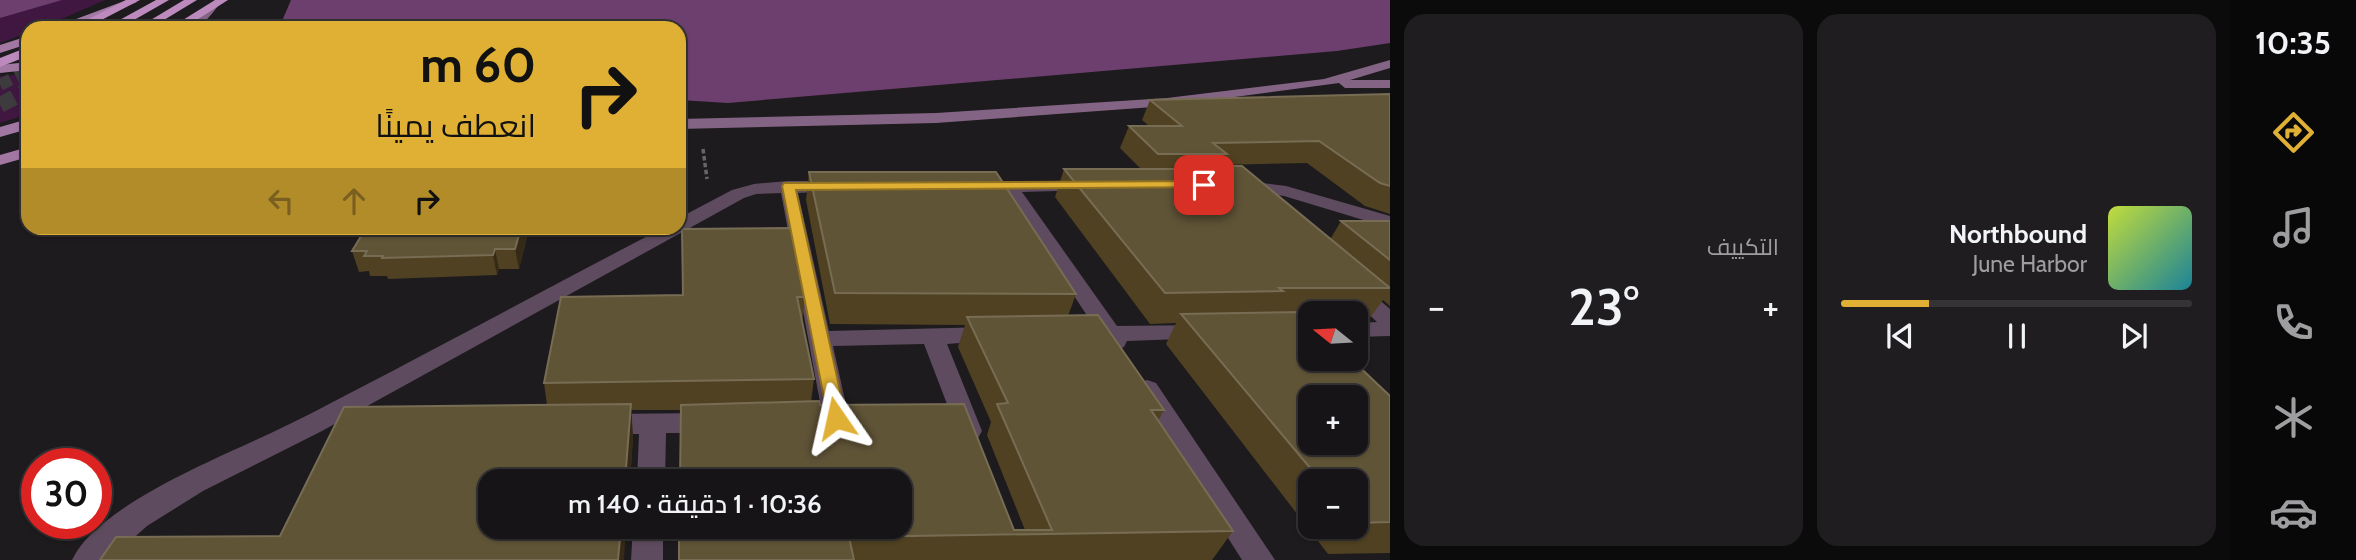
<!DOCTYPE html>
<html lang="ar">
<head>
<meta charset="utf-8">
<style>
	:root { --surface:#161416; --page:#1f1d1f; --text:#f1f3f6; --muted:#9e9ea1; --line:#353335; --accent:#dfb034 }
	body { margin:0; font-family:Cabin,Cairo,sans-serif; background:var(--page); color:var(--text); direction:rtl; height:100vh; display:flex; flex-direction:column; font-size:26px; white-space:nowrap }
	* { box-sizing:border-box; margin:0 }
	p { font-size:23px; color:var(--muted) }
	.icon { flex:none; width:38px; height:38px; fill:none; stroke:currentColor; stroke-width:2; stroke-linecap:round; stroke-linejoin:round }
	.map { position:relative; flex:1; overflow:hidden; direction:ltr }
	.panel { display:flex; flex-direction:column; gap:14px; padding:14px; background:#0c0b0c; width:840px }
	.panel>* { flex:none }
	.hud { position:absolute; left:21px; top:21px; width:665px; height:214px; border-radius:21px; box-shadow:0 2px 5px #0004,0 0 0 2px var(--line); direction:rtl; background:#dfb034; color:#111; overflow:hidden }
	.needle { width:46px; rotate:288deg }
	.controls { position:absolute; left:1298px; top:301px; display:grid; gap:14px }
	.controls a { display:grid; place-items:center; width:70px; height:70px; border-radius:14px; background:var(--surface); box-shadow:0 2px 5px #0004,0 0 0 2px var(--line); font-size:35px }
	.speed { position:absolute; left:21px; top:448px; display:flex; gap:14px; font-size:35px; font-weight:700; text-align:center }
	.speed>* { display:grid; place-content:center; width:91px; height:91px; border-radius:50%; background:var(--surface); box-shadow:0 2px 5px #0004,0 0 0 2px var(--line); line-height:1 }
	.speed .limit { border:10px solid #d22; background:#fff; color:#111 }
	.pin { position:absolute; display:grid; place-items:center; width:60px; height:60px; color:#fff; margin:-30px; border-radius:14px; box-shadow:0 4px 10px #0006 }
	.me { position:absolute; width:77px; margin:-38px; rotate:349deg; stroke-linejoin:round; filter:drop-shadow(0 0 5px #0008) }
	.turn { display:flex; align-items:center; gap:24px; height:147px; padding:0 35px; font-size:32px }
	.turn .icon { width:91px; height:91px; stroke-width:2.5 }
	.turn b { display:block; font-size:49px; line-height:60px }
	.lanes { display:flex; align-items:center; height:66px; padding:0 35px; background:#0003; justify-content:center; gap:35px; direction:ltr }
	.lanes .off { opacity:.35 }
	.big { font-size:52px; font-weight:600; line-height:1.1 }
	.panel .widget { flex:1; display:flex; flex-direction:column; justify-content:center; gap:10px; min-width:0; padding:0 24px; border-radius:21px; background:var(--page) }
	.song { display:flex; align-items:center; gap:21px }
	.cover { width:84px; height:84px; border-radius:10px; background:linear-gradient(135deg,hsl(70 70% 55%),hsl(190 70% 35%)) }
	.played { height:7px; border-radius:4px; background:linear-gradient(90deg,var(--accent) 25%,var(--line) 25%) }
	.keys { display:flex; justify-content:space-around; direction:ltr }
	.heat { display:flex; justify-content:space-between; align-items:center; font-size:38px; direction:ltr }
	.panel .tiles { flex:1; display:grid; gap:14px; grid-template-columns:repeat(2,1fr) }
	.trip { position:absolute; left:478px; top:469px; width:434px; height:70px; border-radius:21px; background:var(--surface); box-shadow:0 2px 5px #0004,0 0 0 2px var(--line); font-weight:600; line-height:70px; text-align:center; direction:rtl }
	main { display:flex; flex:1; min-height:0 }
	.tab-bar { display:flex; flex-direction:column; width:126px; justify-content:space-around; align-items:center; background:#090809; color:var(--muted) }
	.tab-bar .icon { width:49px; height:49px }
	.tab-bar .current { color:var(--accent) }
	.tab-bar b { font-size:32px; color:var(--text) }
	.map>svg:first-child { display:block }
	.green { fill:#3f1741 }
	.forest { fill:#6c3f6e }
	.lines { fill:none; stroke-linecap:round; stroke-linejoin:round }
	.highway-tunnel-far1 { stroke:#3d3b3d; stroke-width:12; stroke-dasharray:12 6; stroke-linecap:butt }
	.highway-tunnel { stroke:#3d3b3d; stroke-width:16; stroke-dasharray:16 8; stroke-linecap:butt }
	.path { stroke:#676567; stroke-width:3.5; stroke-dasharray:4.5 2.5; stroke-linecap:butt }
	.street { fill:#5e4b5f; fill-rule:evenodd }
	.secondary { fill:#846485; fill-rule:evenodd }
	.primary { fill:#a278a3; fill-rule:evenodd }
	.highway { fill:#bc8abd; fill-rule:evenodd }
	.wall { fill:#4f4121; fill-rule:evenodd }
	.shaded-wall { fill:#342a16 }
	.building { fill:#605437; stroke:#776c54; stroke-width:2; fill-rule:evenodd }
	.route { fill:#dfb034; stroke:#917222; stroke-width:2 }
</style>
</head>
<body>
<main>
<nav class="tab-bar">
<b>10:35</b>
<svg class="icon current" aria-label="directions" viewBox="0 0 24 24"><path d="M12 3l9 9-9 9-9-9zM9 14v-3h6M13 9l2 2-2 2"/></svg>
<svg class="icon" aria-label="music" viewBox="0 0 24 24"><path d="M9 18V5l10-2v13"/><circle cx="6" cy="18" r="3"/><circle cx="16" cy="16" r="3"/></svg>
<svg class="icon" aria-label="phone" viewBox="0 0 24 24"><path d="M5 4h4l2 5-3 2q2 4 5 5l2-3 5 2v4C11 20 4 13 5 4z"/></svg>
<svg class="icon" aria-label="climate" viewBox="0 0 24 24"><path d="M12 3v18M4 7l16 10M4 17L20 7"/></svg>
<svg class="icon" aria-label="car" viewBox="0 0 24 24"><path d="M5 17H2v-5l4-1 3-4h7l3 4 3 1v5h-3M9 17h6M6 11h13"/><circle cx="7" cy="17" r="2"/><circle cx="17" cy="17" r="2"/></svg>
</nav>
<section class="panel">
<div class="tiles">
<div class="widget">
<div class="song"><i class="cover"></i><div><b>Northbound</b><p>June Harbor</p></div></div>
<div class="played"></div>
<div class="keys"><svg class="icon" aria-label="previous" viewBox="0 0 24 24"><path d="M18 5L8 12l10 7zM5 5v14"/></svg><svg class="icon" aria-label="pause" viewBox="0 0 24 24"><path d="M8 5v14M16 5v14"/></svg><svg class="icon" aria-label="next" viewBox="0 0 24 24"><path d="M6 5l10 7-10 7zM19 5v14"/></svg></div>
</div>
<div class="widget"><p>التكييف</p>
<div class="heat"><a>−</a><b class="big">23°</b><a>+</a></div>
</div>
</div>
</section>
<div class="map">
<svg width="1390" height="560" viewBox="0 0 1390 560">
	<rect width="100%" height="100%" fill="#1d1b1d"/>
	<g class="green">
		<polygon points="0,0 105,0 41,28 28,28 28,33 0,43"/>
		<polygon points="28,74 28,114 0,123 0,76"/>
	</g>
	<g class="forest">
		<polygon points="0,0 62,0 0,18"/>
		<polygon points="291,0 1390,0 1390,43 1337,51 728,103 679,100 679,28 279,28"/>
	</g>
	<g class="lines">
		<polyline class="highway-tunnel-far1" points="0,85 28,71"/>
		<polyline class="highway-tunnel" points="0,105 28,90"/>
		<polyline class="path" points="703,149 707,179"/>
		<g class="street">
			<polygon points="1240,180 1286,186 1390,216 1390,228 1284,196 1234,189 1231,185"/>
			<path d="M 788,181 L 837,181 L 846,186 L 837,191 L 798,193 L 829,331 L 990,327 L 998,330 L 1002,335 L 998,340 L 947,344 L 982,431 L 978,438 L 969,441 L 960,438 L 924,344 L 833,346 L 849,418 L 845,425 L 836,428 L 827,425 L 823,418 L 781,193 L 756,194 L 744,198 L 322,431 L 203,491 L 147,526 L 109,560 L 72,560 C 97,506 218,458 271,433 C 299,420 325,406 352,392 C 456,338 559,282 663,228 L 679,228 L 679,218 L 732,190 L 754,184 Z"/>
			<polygon points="1085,181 1091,182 1094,186 1091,190 1022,192 1117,326 1200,325 1208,328 1211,333 1208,338 1127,341 1124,347 1116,350 1108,347 1104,341 1077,339 1074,334 1077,329 1094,326 1005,192 977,192 968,187 977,182"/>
			<polygon points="1354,283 1362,285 1390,309 1390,336 1356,337 1356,323 1377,322 1343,290 1346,285"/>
			<polygon points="1147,380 1156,383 1275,560 1242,560 1134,389 1138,383"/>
			<polygon points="708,413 717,416 721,423 717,430 708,433 666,433 665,481 637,481 639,434 604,434 595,431 591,424 595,417 604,414"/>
			<polygon points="633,527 663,527 663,560 631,560"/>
		</g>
		<g class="secondary">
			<path d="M 213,3 L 218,6 C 207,20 202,28 183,28 Z"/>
			<polygon points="1390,60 1390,68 1350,80 1390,80 1390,88 1345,88 1339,83 1167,106 936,123 679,129 679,119 936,113 1167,98 1324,79"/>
		</g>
		<g class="primary">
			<polygon points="127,0 137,2 69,28 52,28"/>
			<polygon points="28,36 28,44 0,53 0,45"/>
			<polygon points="28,62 28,70 0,73 0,65"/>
			<polygon points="28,119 28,129 0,137 0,127"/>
			<polygon points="28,147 28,157 0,165 0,155"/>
		</g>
		<g class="highway">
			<polygon points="126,0 140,0 86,28 71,28"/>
			<polygon points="156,0 169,0 120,28 105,28"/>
			<polygon points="184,0 197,0 154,26 144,24"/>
			<polygon points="215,0 228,0 184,28 170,28"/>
			<polygon points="28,47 28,56 0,67 0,58"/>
		</g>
	</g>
	<g class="wall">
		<path d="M 1390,94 L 1390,214 L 1365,206 L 1307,163 L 1221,165 L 1221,166 L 1331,238 L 1341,221 L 1390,221 L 1390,306 L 1383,300 L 1369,319 L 1356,319 L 1356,313 L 1311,313 L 1311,319 L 1310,319 L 1390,396 L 1390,553 L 1328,554 L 1166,344 L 1176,323 L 1150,324 L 1055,197 L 1064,169 L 1141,169 L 1120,148 L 1129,126 L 1149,126 L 1142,120 L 1150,100 ZM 1311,481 L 1356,481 L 1356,527 L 1311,527 Z"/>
		<polygon points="809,172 1076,294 1068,316 1164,410 1158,421 1233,531 1212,560 679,560 681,410 631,410 633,437 630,481 490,481 280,536 547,405 544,383 683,295 805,297 802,324 814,379 811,402 820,405 1014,530 1025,530 987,435 991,422 958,347 965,325 830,324 806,200"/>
		<polygon points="366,228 607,228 606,230 571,230 570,237 527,237 519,269 499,269 497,275 388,279 387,276 370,276 369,271 359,272 352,251"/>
	</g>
	<g class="shaded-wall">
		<polygon points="521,228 526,228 527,237 519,269 515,249"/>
		<polygon points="495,249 499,269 497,275 493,255"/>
		<polygon points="631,404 633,437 630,481 625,481"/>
		<polygon points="621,527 626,527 624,560 618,560"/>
	</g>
	<g class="building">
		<polygon points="1390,94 1390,186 1380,183 1319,141 1213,143 1227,154 1158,154 1129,126 1182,126 1150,100"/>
		<polygon points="1177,166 1242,166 1390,288 1279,288 1283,291 1165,293 1064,169 1180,169"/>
		<polygon points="809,172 996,172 1076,294 835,293"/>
		<polygon points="1341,221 1390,221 1390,260"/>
		<polygon points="366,228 521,228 515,249 495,249 493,255 382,258 383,256 364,256 367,251 352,251"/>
		<polygon points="791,228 805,297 797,297 814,379 544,383 561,297 683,295 682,229"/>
		<path d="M 1302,312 L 1311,320 L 1311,359 L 1351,359 L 1390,396 L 1390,522 L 1356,523 L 1356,481 L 1321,481 L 1181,314 ZM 1311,397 L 1356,397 L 1356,443 L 1311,443 Z"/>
		<polygon points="1098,315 1164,410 1151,410 1233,531 849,537 854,560 679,560 679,527 900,527 900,481 680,481 681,405 819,401 820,405 964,404 1014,530 1052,530 997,404 1008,403 967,317"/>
		<polygon points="631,404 625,481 490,481 490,527 621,527 618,560 100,560 116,537 280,536 344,407"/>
	</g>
	<polygon class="route" points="1204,181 1211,185 1209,187 796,190 846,418 843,423 836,426 829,423 782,186 784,183"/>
</svg>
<div class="controls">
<a><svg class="needle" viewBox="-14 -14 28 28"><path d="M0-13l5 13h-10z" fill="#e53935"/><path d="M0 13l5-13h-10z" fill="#9e9ea1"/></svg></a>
<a>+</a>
<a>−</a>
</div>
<div class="speed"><div class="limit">30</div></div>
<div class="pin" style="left:1204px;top:185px;background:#d93025"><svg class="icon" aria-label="arrive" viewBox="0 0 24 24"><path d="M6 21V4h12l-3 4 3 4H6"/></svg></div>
<svg class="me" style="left:836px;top:418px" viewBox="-20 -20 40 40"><path d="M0-17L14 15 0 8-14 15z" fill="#dfb034" stroke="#fff" stroke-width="4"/></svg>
<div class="trip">10:36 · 1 دقيقة · 140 m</div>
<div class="hud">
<div class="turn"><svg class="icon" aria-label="right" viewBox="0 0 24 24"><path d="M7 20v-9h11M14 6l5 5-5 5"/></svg><div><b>60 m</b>انعطف يمينًا</div></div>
<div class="lanes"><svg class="icon off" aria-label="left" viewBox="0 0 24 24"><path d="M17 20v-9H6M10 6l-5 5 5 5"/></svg><svg class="icon off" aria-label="ahead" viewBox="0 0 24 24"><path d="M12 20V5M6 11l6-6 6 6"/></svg><svg class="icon" aria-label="right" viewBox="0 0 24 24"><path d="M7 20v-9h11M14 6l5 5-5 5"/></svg></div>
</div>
</div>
</main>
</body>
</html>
